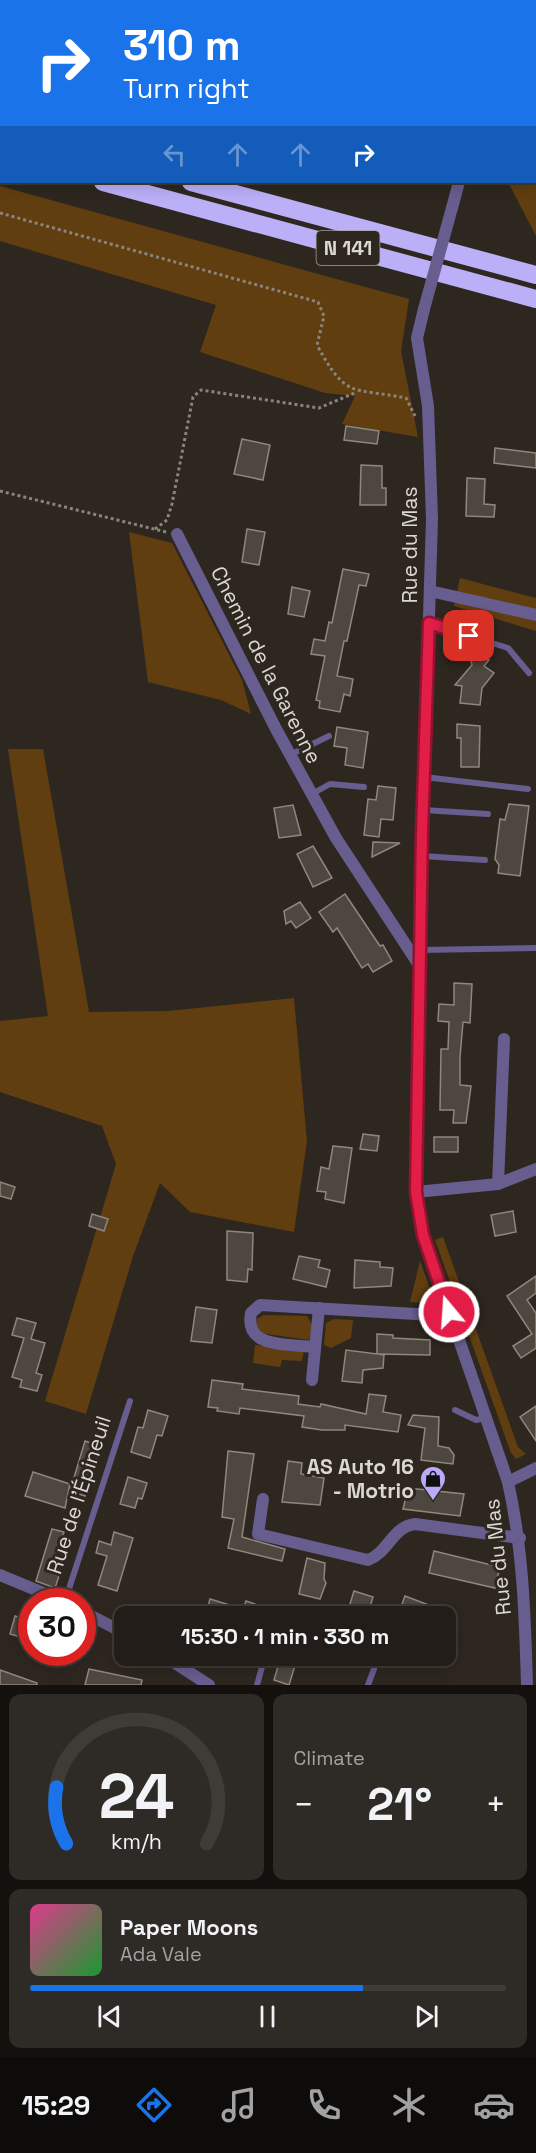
<!DOCTYPE html>
<html lang="en">
<head>
<meta charset="utf-8">
<style>
	:root { --surface:#221d18; --page:#2e2a25; --text:#f1f3f6; --muted:#a2a2a2; --line:#3f3b37; --accent:#1a73e8 }
	body { margin:0; font-family:"Space Grotesk",sans-serif; background:var(--page); color:var(--text); height:100vh; display:flex; flex-direction:column; font-size:22px; white-space:nowrap }
	* { box-sizing:border-box; margin:0 }
	p { font-size:20px; color:var(--muted) }
	.icon { flex:none; width:33px; height:33px; fill:none; stroke:currentColor; stroke-width:2; stroke-linecap:round; stroke-linejoin:round }
	.map { position:relative; height:1685px; overflow:hidden }
	.details { display:flex; flex-direction:column; gap:9px; padding:9px; background:#13100d; flex:1 }
	.details>* { flex:none }
	.guide { position:absolute; left:0px; top:0px; width:537px; height:183px; box-shadow:0 3px 15px #0003,0 0 0 2px var(--line); background:#1a73e8; color:#fff; overflow:hidden }
	.speed { position:absolute; left:18px; top:1588px; display:flex; gap:12px; font-size:30px; font-weight:700; text-align:center }
	.speed>* { display:grid; place-content:center; width:78px; height:78px; border-radius:50%; background:var(--surface); box-shadow:0 3px 15px #0003,0 0 0 2px var(--line); line-height:1 }
	.speed .limit { border:9px solid #d22; background:#fff; color:#111 }
	.pin { position:absolute; display:grid; place-items:center; width:51px; height:51px; color:#fff; margin:-26px; border-radius:12px; box-shadow:0 3px 9px #0006 }
	.me { position:absolute; width:66px; margin:-33px; rotate:342deg; stroke-linejoin:round; filter:drop-shadow(0 0 4px #0008) }
	.turn { display:flex; align-items:center; gap:21px; height:126px; padding:0 24px; font-size:27px }
	.turn .icon { width:78px; height:78px; stroke-width:2.5 }
	.turn b { display:block; font-size:42px; line-height:51px }
	.lanes { display:flex; align-items:center; height:57px; padding:0 24px; background:#0003; justify-content:center; gap:30px; direction:ltr }
	.lanes .off { opacity:.35 }
	.big { font-size:45px; font-weight:700; line-height:1.1 }
	.details .card { flex:1; display:flex; flex-direction:column; justify-content:center; gap:9px; min-width:0; padding:0 21px; border-radius:12px; background:var(--page) }
	.details .dial { align-items:center; gap:0 }
	.dial svg { height:156px; overflow:visible; fill:none; stroke:var(--line); stroke-width:7; stroke-linecap:round; text-anchor:middle }
	.dial text { fill:var(--text); stroke:none }
	.song { display:flex; align-items:center; gap:18px }
	.cover { width:72px; height:72px; border-radius:9px; background:linear-gradient(135deg,hsl(330 70% 55%),hsl(130 70% 35%)) }
	.played { height:6px; border-radius:3px; background:linear-gradient(90deg,var(--accent) 70%,var(--line) 70%) }
	.keys { display:flex; justify-content:space-around; direction:ltr }
	.heat { display:flex; justify-content:space-between; align-items:center; font-size:33px; direction:ltr }
	.details .tiles { flex:1; display:grid; gap:9px; grid-template-columns:1fr 1fr }
	.card:last-child { grid-column:span 2 }
	.trip { position:absolute; left:114px; top:1606px; width:342px; height:60px; border-radius:12px; background:var(--surface); box-shadow:0 3px 15px #0003,0 0 0 2px var(--line); font-weight:700; line-height:60px; text-align:center }
	.tabs { display:flex; height:96px; justify-content:space-around; align-items:center; background:#0e0c0a; color:var(--muted) }
	.tabs .icon { width:42px; height:42px }
	.tabs .selected { color:var(--accent) }
	.tabs b { font-size:27px; color:var(--text) }
	.map>svg:first-child { display:block }
	.green { fill:#613e0f }
	.building { fill:#4e473f; stroke:#8f877e; stroke-width:1.5 }
	.lines { fill:none; stroke-linecap:round; stroke-linejoin:round }
	.path { stroke:#8a847f; stroke-width:3; stroke-dasharray:3 3; stroke-linecap:butt }
	.lane { stroke:#675d8f; stroke-width:6 }
	.street { stroke:#675d8f; stroke-width:12 }
	.secondary { stroke:#8a7ac9; stroke-width:15 }
	.highway { stroke:#bbaff7; stroke-width:18 }
	.street-bridge { stroke:#675d8f; stroke-width:12 }
	.route-casing { stroke:#92132f; stroke-width:15 }
	.route { stroke:#e11d48; stroke-width:10 }
	.labels { text-anchor:middle; stroke-width:6; stroke-linejoin:round; paint-order:stroke }
	.shield { fill:#2e2720; stroke:#a8a29d; stroke-width:1.5 }
	.shield-label { font-size:20px; font-weight:bold; fill:#dcd7d3 }
	.street-label { font-size:21px; fill:#dcd7d3; stroke:#2e2720 }
	.poi-label { font-size:21px; font-weight:bold; fill:#dcd7d3; stroke:#2e2720; text-anchor:end }
</style>
</head>
<body>
<div class="map">
<svg width="536" height="1685" viewBox="0 0 536 1685">
	<rect width="100%" height="100%" fill="#2e2720"/>
	<g class="green">
		<polygon points="0,0 425,0 425,1 2,2 1,12"/>
		<polygon points="536,164 536,236 508,182 536,182"/>
		<polygon points="0,186 409,299 401,351 418,437 342,424 355,396 325,393 200,352 216,305 0,241"/>
		<polygon points="129,532 172,543 242,680 251,714 221,700 148,682"/>
		<polygon points="460,578 536,598 536,631 454,606"/>
		<polygon points="8,749 43,749 89,1012 168,1011 294,998 307,1141 294,1232 190,1212 160,1183 133,1256 86,1414 45,1401 116,1164 102,1126 0,1092 0,1021 48,1016"/>
		<polygon points="443,1237 518,1447 526,1454 516,1459 511,1453 435,1240"/>
		<polygon points="420,1261 433,1297 425,1303 410,1302"/>
		<polygon points="264,1315 307,1316 313,1326 309,1340 260,1333 256,1327 257,1319"/>
		<polygon points="334,1319 353,1320 351,1338 331,1348 324,1345 326,1323"/>
		<polygon points="255,1345 304,1350 302,1361 282,1360 280,1367 253,1363"/>
	</g>
	<g class="building">
		<polygon points="346,426 379,431 377,444 344,440"/>
		<polygon points="242,439 270,445 263,480 234,474"/>
		<polygon points="495,448 536,453 536,468 494,463"/>
		<polygon points="361,465 382,466 382,488 386,488 386,505 360,505"/>
		<polygon points="467,478 485,479 484,504 495,505 494,517 466,516"/>
		<polygon points="247,529 265,532 259,565 242,562"/>
		<polygon points="343,569 369,574 366,586 359,585 347,641 344,641 337,676 353,679 350,696 344,694 340,712 319,708 320,701 316,700 325,656 311,654 314,639 325,641 329,622 332,623"/>
		<polygon points="292,587 310,591 304,617 288,614"/>
		<polygon points="470,656 489,660 484,666 494,673 482,688 480,705 460,703 462,686 455,685 472,665"/>
		<polygon points="457,724 480,726 479,767 461,767 461,738 457,738"/>
		<polygon points="337,727 368,732 363,768 345,765 347,748 334,746"/>
		<polygon points="378,786 396,788 393,820 381,819 379,837 364,835 368,799 376,800"/>
		<polygon points="509,804 529,806 520,876 498,873 499,865 495,859 500,819 505,820"/>
		<polygon points="293,805 301,835 279,838 274,808"/>
		<polygon points="373,842 400,843 372,857"/>
		<polygon points="313,846 332,878 313,887 297,854"/>
		<polygon points="345,894 380,946 383,945 392,961 373,972 368,964 362,968 337,928 333,932 319,912"/>
		<polygon points="300,902 311,918 296,928 291,921 286,924 284,911"/>
		<polygon points="454,983 472,984 470,1023 463,1022 460,1057 460,1085 471,1086 466,1123 453,1123 454,1110 440,1110 441,1049 448,1049 449,1022 438,1021 439,1004 454,1005"/>
		<polygon points="363,1134 379,1136 377,1151 360,1149"/>
		<rect x="434" y="1137" width="24" height="15"/>
		<polygon points="333,1146 352,1148 344,1203 325,1199 326,1192 317,1191 321,1167 329,1169"/>
		<polygon points="0,1182 15,1187 11,1199 0,1196"/>
		<polygon points="513,1211 516,1232 495,1236 491,1215"/>
		<polygon points="92,1214 108,1219 104,1231 89,1226"/>
		<polygon points="227,1231 253,1233 252,1270 248,1269 247,1282 227,1280"/>
		<polygon points="299,1256 320,1260 318,1267 330,1270 326,1287 293,1279"/>
		<polygon points="355,1260 380,1262 380,1267 393,1268 391,1286 354,1288"/>
		<polygon points="536,1276 536,1293 527,1300 536,1313 536,1348 521,1358 513,1346 532,1334 507,1296"/>
		<polygon points="196,1307 217,1310 212,1343 191,1341"/>
		<polygon points="17,1318 36,1323 31,1339 45,1343 36,1373 42,1375 37,1391 20,1387 22,1380 12,1377 24,1338 12,1335"/>
		<polygon points="377,1334 393,1335 393,1338 430,1340 430,1355 378,1354 384,1355 383,1368 363,1370 362,1383 342,1381 346,1350 377,1354"/>
		<polygon points="212,1380 243,1384 242,1389 299,1396 298,1404 320,1407 321,1404 366,1414 369,1394 386,1396 383,1412 401,1415 398,1432 345,1425 345,1430 322,1430 302,1427 304,1416 240,1408 239,1414 217,1411 218,1408 208,1407"/>
		<polygon points="536,1406 536,1441 520,1417"/>
		<polygon points="148,1410 168,1416 162,1436 157,1435 150,1458 131,1452 138,1427 143,1428"/>
		<polygon points="413,1415 439,1417 438,1446 449,1448 454,1455 453,1464 421,1460 425,1428 408,1425"/>
		<polygon points="85,1441 101,1446 85,1496 70,1491"/>
		<polygon points="228,1451 254,1454 242,1537 285,1549 282,1561 228,1548 234,1519 222,1517"/>
		<polygon points="288,1461 302,1463 301,1474 324,1478 320,1505 282,1502"/>
		<polygon points="33,1472 70,1484 65,1508 25,1496"/>
		<polygon points="128,1477 147,1483 142,1499 138,1498 135,1508 120,1504"/>
		<polygon points="408,1488 464,1494 460,1516 403,1509"/>
		<polygon points="52,1529 64,1532 51,1573 59,1576 55,1588 36,1581"/>
		<polygon points="114,1532 133,1538 117,1591 98,1585 107,1556 96,1553 99,1541 111,1545"/>
		<polygon points="434,1551 500,1567 495,1588 429,1573"/>
		<polygon points="307,1558 325,1563 324,1579 326,1583 320,1599 299,1594"/>
		<polygon points="354,1591 373,1597 367,1617 346,1617"/>
		<polygon points="405,1596 455,1615 455,1617 398,1615"/>
		<polygon points="210,1599 243,1609 246,1601 264,1607 261,1617 205,1617"/>
		<polygon points="15,1616 32,1621 32,1640 10,1634"/>
		<polygon points="281,1656 297,1659 289,1685 274,1680"/>
		<polygon points="89,1669 142,1680 141,1685 85,1685"/>
		<polygon points="0,1670 37,1683 37,1685 0,1685"/>
	</g>
	<g class="lines">
		<g class="path">
			<path d="M 0,213 L 318,302 L 324,316 L 317,345 C 347,400 351,387 406,398 L 415,416"/>
			<polyline points="0,491 166,532"/>
			<polyline points="155,529 167,520 172,504 193,397 201,390 319,408 357,392"/>
		</g>
		<g class="lane">
			<polyline points="429,623 508,648 529,673"/>
			<polyline points="290,755 329,736"/>
			<polyline points="424,777 528,789"/>
			<polyline points="312,794 330,784 364,787"/>
			<polyline points="423,810 488,814"/>
			<polyline points="422,856 485,860"/>
			<polyline points="420,950 536,948"/>
			<polyline points="455,1410 476,1420 486,1418"/>
			<polyline points="65,1601 130,1401"/>
			<polyline points="257,1685 265,1656"/>
			<polyline points="368,1685 374,1669"/>
		</g>
		<g class="street">
			<polyline points="476,0 477,2"/>
			<polyline points="445,2 445,0"/>
			<polyline points="536,138 536,139"/>
			<polyline points="452,208 459,182"/>
			<path d="M 424,309 L 417,338 L 428,406 L 432,519 L 423,810 L 416,1192 L 423,1235 L 508,1482 C 523,1549 525,1616 527,1685"/>
			<polyline points="177,534 276,729 336,838 419,965"/>
			<polyline points="430,591 536,615"/>
			<polyline points="498,1184 504,1039"/>
			<polyline points="416,1192 498,1184 536,1169"/>
			<path d="M 315,1347 C 289,1344 244,1349 251,1313 L 260,1305 L 433,1315 L 449,1312"/>
			<polyline points="312,1380 319,1308"/>
			<polyline points="508,1482 536,1468"/>
			<path d="M 263,1499 L 258,1534 L 368,1560 C 389,1552 392,1527 415,1524 L 520,1538"/>
			<polyline points="0,1575 65,1602"/>
			<polyline points="82,1611 124,1633"/>
			<polyline points="164,1656 209,1685"/>
		</g>
		<g class="secondary">
			<polyline points="0,32 2,32"/>
			<polyline points="536,61 536,65"/>
			<polyline points="536,88 536,86"/>
		</g>
		<g class="highway">
			<polyline points="0,128 2,128"/>
			<polyline points="0,153 2,154"/>
			<polyline points="103,182 536,299"/>
			<polyline points="191,182 536,275"/>
		</g>
		<polyline class="street-bridge" points="424,309 452,208"/>
	</g>
	<g class="lines">
		<defs>
			<polyline id="route" points="449,1312 423,1235 416,1192 422,832 429,623 469,636"/>
		</defs>
		<use href="#route" class="route-casing"/>
		<use href="#route" class="route"/>
	</g>
	<defs>
		<symbol id="shop-pin" viewBox="-11 -11 22 30"><path d="M0 17L-7.5 6A9.5 9.5 0 1 1 7.5 6Z" fill="#b9abf7" stroke="#2e2720"/><path d="M-5-2.5h2.3a2.7 3.5 0 0 1 5.4 0H5L5.5 6h-11ZM-1.5-2.5h3a1.5 2.3 0 0 0-3 0Z" fill="#111"/></symbol>
	</defs>
	<g fill-rule="evenodd">
		<use href="#shop-pin" x="418" y="1464" width="30" height="40"/>
	</g>
	<g class="labels">
		<rect class="shield" x="316.5" y="231" width="63" height="34" rx="4.5"/>
		<g class="shield-label">
			<text x="348" y="255">N 141</text>
		</g>
		<g class="street-label">
			<text transform="translate(410 545) rotate(-90)" y="7">Rue du Mas</text>
			<text transform="translate(266 665) rotate(63)" y="7">Chemin de la Garenne</text>
			<text transform="translate(79 1495) rotate(-72)" y="7">Rue de l'Épineuil</text>
			<text transform="translate(498 1557) rotate(-96)" y="7">Rue du Mas</text>
		</g>
		<g class="poi-label">
			<text x="414" y="1474">AS Auto 16<tspan x="414" dy="24">- Motrio</tspan></text>
		</g>
	</g>
</svg>
<div class="speed"><div class="limit">30</div></div>
<div class="pin" style="left:469px;top:636px;background:#d93025"><svg class="icon" aria-label="arrive" viewBox="0 0 24 24"><path d="M6 21V4h12l-3 4 3 4H6"/></svg></div>
<svg class="me" style="left:449px;top:1312px" viewBox="-20 -20 40 40"><circle r="17" fill="#e11d48" stroke="#fff" stroke-width="3"/><path d="M0-11L8 9 0 5-8 9z" fill="#fff"/></svg>
<div class="trip">15:30 · 1 min · 330 m</div>
<div class="guide">
<div class="turn"><svg class="icon" aria-label="right" viewBox="0 0 24 24"><path d="M7 20v-9h11M14 6l5 5-5 5"/></svg><div><b>310 m</b>Turn right</div></div>
<div class="lanes"><svg class="icon off" aria-label="left" viewBox="0 0 24 24"><path d="M17 20v-9H6M10 6l-5 5 5 5"/></svg><svg class="icon off" aria-label="ahead" viewBox="0 0 24 24"><path d="M12 20V5M6 11l6-6 6 6"/></svg><svg class="icon off" aria-label="ahead" viewBox="0 0 24 24"><path d="M12 20V5M6 11l6-6 6 6"/></svg><svg class="icon" aria-label="right" viewBox="0 0 24 24"><path d="M7 20v-9h11M14 6l5 5-5 5"/></svg></div>
</div>
</div>
<section class="details">
<div class="tiles">
<div class="card dial"><svg viewBox="0 0 100 80">
<path d="M14 69A42 42 0 1 1 86 69"/>
<path d="M14 69A42 42 0 0 1 9 40" stroke="#1a73e8"/>
<text x="50" y="56" font-size="32" font-weight="700">24</text>
<text x="50" y="72" font-size="11">km/h</text>
</svg></div>
<div class="card"><p>Climate</p>
<div class="heat"><a>−</a><b class="big">21°</b><a>+</a></div>
</div>
<div class="card">
<div class="song"><i class="cover"></i><div><b>Paper Moons</b><p>Ada Vale</p></div></div>
<div class="played"></div>
<div class="keys"><svg class="icon" aria-label="previous" viewBox="0 0 24 24"><path d="M18 5L8 12l10 7zM5 5v14"/></svg><svg class="icon" aria-label="pause" viewBox="0 0 24 24"><path d="M8 5v14M16 5v14"/></svg><svg class="icon" aria-label="next" viewBox="0 0 24 24"><path d="M6 5l10 7-10 7zM19 5v14"/></svg></div>
</div>
</div>
</section>
<nav class="tabs">
<b>15:29</b>
<svg class="icon selected" aria-label="directions" viewBox="0 0 24 24"><path d="M12 3l9 9-9 9-9-9zM9 14v-3h6M13 9l2 2-2 2"/></svg>
<svg class="icon" aria-label="music" viewBox="0 0 24 24"><path d="M9 18V5l10-2v13"/><circle cx="6" cy="18" r="3"/><circle cx="16" cy="16" r="3"/></svg>
<svg class="icon" aria-label="phone" viewBox="0 0 24 24"><path d="M5 4h4l2 5-3 2q2 4 5 5l2-3 5 2v4C11 20 4 13 5 4z"/></svg>
<svg class="icon" aria-label="climate" viewBox="0 0 24 24"><path d="M12 3v18M4 7l16 10M4 17L20 7"/></svg>
<svg class="icon" aria-label="car" viewBox="0 0 24 24"><path d="M5 17H2v-5l4-1 3-4h7l3 4 3 1v5h-3M9 17h6M6 11h13"/><circle cx="7" cy="17" r="2"/><circle cx="17" cy="17" r="2"/></svg>
</nav>
</body>
</html>
